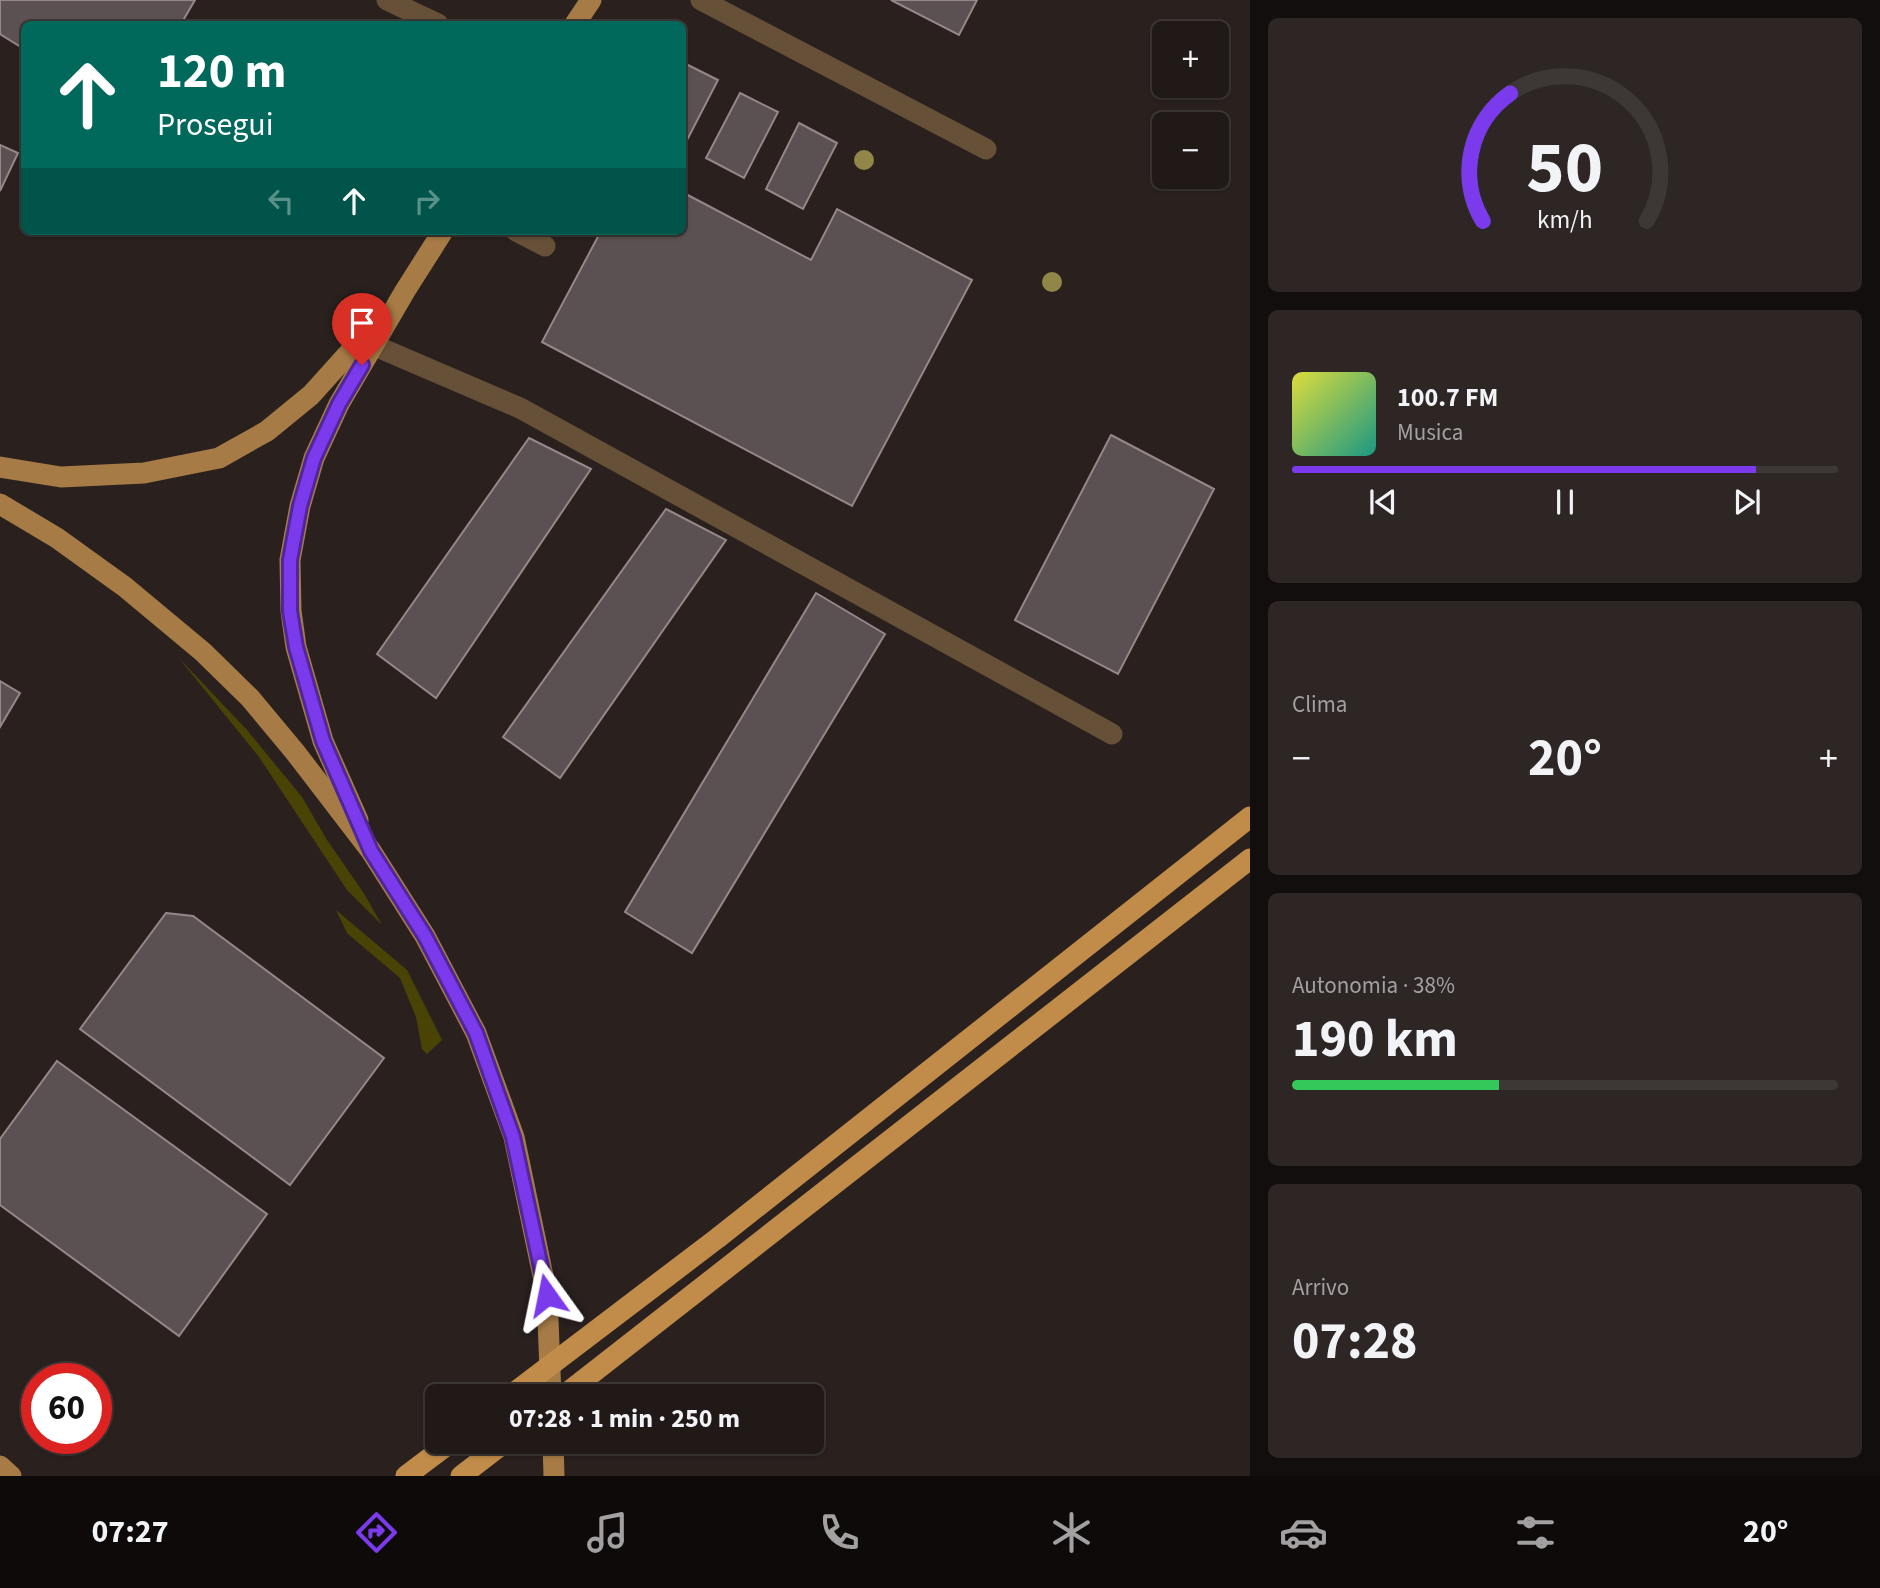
<!DOCTYPE html>
<html lang="it">
<head>
<meta charset="utf-8">
<style>
	:root { --surface:#201917; --page:#2d2624; --text:#f1f3f6; --muted:#a2a0a1; --line:#3d3836; --accent:#7c3aed }
	body { margin:0; font-family:"Source Sans 3",sans-serif; background:var(--page); color:var(--text); height:100vh; display:flex; flex-direction:column; font-size:26px; white-space:nowrap }
	* { box-sizing:border-box; margin:0 }
	p { font-size:23px; color:var(--muted) }
	.icon { flex:none; width:38px; height:38px; fill:none; stroke:currentColor; stroke-width:2; stroke-linecap:round; stroke-linejoin:round }
	.map { position:relative; flex:1; overflow:hidden }
	.panel { display:flex; flex-direction:column; gap:18px; padding:18px; background:#120e0d; width:630px }
	.panel>* { flex:none }
	.banner { position:absolute; left:21px; top:21px; width:665px; height:214px; border-radius:10px; box-shadow:0 2px 5px #0004,0 0 0 2px var(--line); background:#00695c; color:#fff; overflow:hidden }
	.buttons { position:absolute; left:1152px; top:21px; display:grid; gap:14px }
	.buttons a { display:grid; place-items:center; width:77px; height:77px; border-radius:10px; background:var(--surface); box-shadow:0 2px 5px #0004,0 0 0 2px var(--line); font-size:35px }
	.speed { position:absolute; left:21px; top:1363px; display:flex; gap:14px; font-size:35px; font-weight:700; text-align:center }
	.speed>* { display:grid; place-content:center; width:91px; height:91px; border-radius:50%; background:var(--surface); box-shadow:0 2px 5px #0004,0 0 0 2px var(--line); line-height:1 }
	.speed .limit { border:10px solid #d22; background:#fff; color:#111 }
	.pin { position:absolute; display:grid; place-items:center; width:60px; height:60px; color:#fff; margin:-72px -30px; border-radius:50% 50% 50% 0; rotate:-45deg; box-shadow:0 0 7px #0007 }
	.pin .icon { rotate:45deg }
	.me { position:absolute; width:77px; margin:-38px; rotate:348deg; stroke-linejoin:round; filter:drop-shadow(0 0 5px #0008) }
	.turn { display:flex; align-items:center; gap:24px; height:147px; padding:0 21px; font-size:32px }
	.turn .icon { width:91px; height:91px; stroke-width:2.5 }
	.turn b { display:block; font-size:49px; line-height:60px }
	.lanes { display:flex; align-items:center; height:66px; padding:0 21px; background:#0003; justify-content:center; gap:35px; direction:ltr }
	.lanes .off { opacity:.35 }
	.big { font-size:52px; font-weight:700; line-height:1.1 }
	.panel .tile { flex:1; display:flex; flex-direction:column; justify-content:center; gap:10px; min-width:0; padding:0 24px; border-radius:10px; background:var(--page) }
	.panel .dial { align-items:center; gap:0 }
	.dial svg { height:182px; overflow:visible; fill:none; stroke:var(--line); stroke-width:7; stroke-linecap:round; text-anchor:middle }
	.dial text { fill:var(--text); stroke:none }
	.song { display:flex; align-items:center; gap:21px }
	.cover { width:84px; height:84px; border-radius:10px; background:linear-gradient(135deg,hsl(60 70% 55%),hsl(170 70% 35%)) }
	.played { height:7px; border-radius:4px; background:linear-gradient(90deg,var(--accent) 85%,var(--line) 85%) }
	.keys { display:flex; justify-content:space-around; direction:ltr }
	.heat { display:flex; justify-content:space-between; align-items:center; font-size:38px; direction:ltr }
	.charge { height:10px; border-radius:5px; background:linear-gradient(90deg,#34c759 38%,var(--line) 0) }
	.trip { position:absolute; left:425px; top:1384px; width:399px; height:70px; border-radius:10px; background:var(--surface); box-shadow:0 2px 5px #0004,0 0 0 2px var(--line); font-weight:700; line-height:70px; text-align:center }
	.tab-bar { display:flex; height:112px; justify-content:space-around; align-items:center; background:#0d0a09; color:var(--muted) }
	.tab-bar .icon { width:49px; height:49px }
	.tab-bar .active { color:var(--accent) }
	.tab-bar b { font-size:32px; color:var(--text) }
	main { display:flex; flex:1; min-height:0 }
	.map>svg:first-child { display:block }
	.green { fill:#494405 }
	.building { fill:#5b5052; stroke:#94888a; stroke-width:2 }
	.lines { fill:none; stroke-linecap:round; stroke-linejoin:round }
	.minor { stroke:#665037; stroke-width:21 }
	.major { stroke:#a77b45; stroke-width:21 }
	.highway { stroke:#c18c49; stroke-width:21 }
	.highway-bridge { stroke:#c18c49; stroke-width:21 }
	.tree { fill:#908647 }
	.route-casing { stroke:#51269a; stroke-width:18 }
	.route { stroke:#7c3aed; stroke-width:12 }
</style>
</head>
<body>
<main>
<div class="map">
<svg width="1250" height="1476" viewBox="0 0 1250 1476">
	<rect width="100%" height="100%" fill="#2a211f"/>
	<g class="green">
		<polygon points="178,657 247,730 302,797 327,840 363,892 382,925 347,890 259,757"/>
		<polygon points="336,910 407,970 442,1040 427,1054 422,1049 416,1017 400,978 347,933"/>
	</g>
	<g class="building">
		<polygon points="0,0 195,0 181,24 24,24 24,49 0,34"/>
		<polygon points="891,0 977,0 959,35"/>
		<polygon points="682,62 718,80 684,146 682,145"/>
		<polygon points="740,93 778,112 744,178 706,158"/>
		<polygon points="799,123 837,143 803,209 766,189"/>
		<polygon points="0,145 18,153 0,191"/>
		<polygon points="682,192 811,260 837,209 972,280 852,506 542,342 601,231 682,231"/>
		<polygon points="1111,435 1214,489 1118,674 1015,620"/>
		<polygon points="529,438 591,469 436,698 377,654"/>
		<polygon points="666,509 726,540 560,778 503,737"/>
		<polygon points="816,593 885,634 692,953 625,912"/>
		<polygon points="0,681 20,693 0,727"/>
		<polygon points="166,913 193,916 384,1058 290,1185 80,1029"/>
		<polygon points="57,1061 267,1214 179,1336 0,1205 0,1139"/>
	</g>
	<g class="lines">
		<g class="minor">
			<polyline points="387,0 438,24"/>
			<polyline points="701,0 986,149"/>
			<polyline points="516,231 545,246"/>
			<polyline points="373,345 520,408 1112,734"/>
		</g>
		<g class="major">
			<polyline points="575,24 591,0"/>
			<polyline points="0,467 61,477 144,473 219,458 267,431 311,395 375,324"/>
			<polyline points="0,504 57,538 125,587 203,652 250,698 295,752 371,851 425,936 476,1033 514,1137 547,1295 551,1396"/>
			<polyline points="358,820 323,741 296,647 291,611 290,560 300,506 314,458 339,404 405,291 443,231"/>
			<polyline points="553,1442 554,1476"/>
			<polyline points="0,1466 11,1476"/>
		</g>
		<g class="highway">
			<polyline points="719,1237 1250,817"/>
			<polyline points="563,1396 1250,859"/>
			<polyline points="406,1476 451,1442"/>
			<polyline points="461,1476 505,1442"/>
		</g>
		<polyline class="highway-bridge" points="510,1396 719,1237"/>
	</g>
	<g class="tree">
		<circle cx="864" cy="160" r="10"/>
		<circle cx="1052" cy="282" r="10"/>
	</g>
	<g class="lines">
		<defs>
			<polyline id="route" points="362,365 339,404 314,458 300,506 290,560 290,611 296,647 323,741 371,851 425,936 476,1033 513,1137 547,1295"/>
		</defs>
		<use href="#route" class="route-casing"/>
		<use href="#route" class="route"/>
	</g>
</svg>
<div class="buttons">
<a>+</a>
<a>−</a>
</div>
<div class="speed"><div class="limit">60</div></div>
<div class="pin" style="left:362px;top:365px;background:#d93025"><svg class="icon" aria-label="arrive" viewBox="0 0 24 24"><path d="M6 21V4h12l-3 4 3 4H6"/></svg></div>
<svg class="me" style="left:547px;top:1295px" viewBox="-20 -20 40 40"><path d="M0-17L14 15 0 8-14 15z" fill="#7c3aed" stroke="#fff" stroke-width="4"/></svg>
<div class="trip">07:28 · 1 min · 250 m</div>
<div class="banner">
<div class="turn"><svg class="icon" aria-label="ahead" viewBox="0 0 24 24"><path d="M12 20V5M6 11l6-6 6 6"/></svg><div><b>120 m</b>Prosegui</div></div>
<div class="lanes"><svg class="icon off" aria-label="left" viewBox="0 0 24 24"><path d="M17 20v-9H6M10 6l-5 5 5 5"/></svg><svg class="icon" aria-label="ahead" viewBox="0 0 24 24"><path d="M12 20V5M6 11l6-6 6 6"/></svg><svg class="icon off" aria-label="right" viewBox="0 0 24 24"><path d="M7 20v-9h11M14 6l5 5-5 5"/></svg></div>
</div>
</div>
<section class="panel">
<div class="tile dial"><svg viewBox="0 0 100 80">
<path d="M14 69A42 42 0 1 1 86 69"/>
<path d="M14 69A42 42 0 0 1 26 13" stroke="#7c3aed"/>
<text x="50" y="56" font-size="32" font-weight="700">50</text>
<text x="50" y="72" font-size="11">km/h</text>
</svg></div>
<div class="tile">
<div class="song"><i class="cover"></i><div><b>100.7 FM</b><p>Musica</p></div></div>
<div class="played"></div>
<div class="keys"><svg class="icon" aria-label="previous" viewBox="0 0 24 24"><path d="M18 5L8 12l10 7zM5 5v14"/></svg><svg class="icon" aria-label="pause" viewBox="0 0 24 24"><path d="M8 5v14M16 5v14"/></svg><svg class="icon" aria-label="next" viewBox="0 0 24 24"><path d="M6 5l10 7-10 7zM19 5v14"/></svg></div>
</div>
<div class="tile"><p>Clima</p>
<div class="heat"><a>−</a><b class="big">20°</b><a>+</a></div>
</div>
<div class="tile"><p>Autonomia · 38%</p><b class="big">190 km</b><div class="charge"></div></div>
<div class="tile"><p>Arrivo</p><b class="big">07:28</b></div>
</section>
</main>
<nav class="tab-bar">
<b>07:27</b>
<svg class="icon active" aria-label="directions" viewBox="0 0 24 24"><path d="M12 3l9 9-9 9-9-9zM9 14v-3h6M13 9l2 2-2 2"/></svg>
<svg class="icon" aria-label="music" viewBox="0 0 24 24"><path d="M9 18V5l10-2v13"/><circle cx="6" cy="18" r="3"/><circle cx="16" cy="16" r="3"/></svg>
<svg class="icon" aria-label="phone" viewBox="0 0 24 24"><path d="M5 4h4l2 5-3 2q2 4 5 5l2-3 5 2v4C11 20 4 13 5 4z"/></svg>
<svg class="icon" aria-label="climate" viewBox="0 0 24 24"><path d="M12 3v18M4 7l16 10M4 17L20 7"/></svg>
<svg class="icon" aria-label="car" viewBox="0 0 24 24"><path d="M5 17H2v-5l4-1 3-4h7l3 4 3 1v5h-3M9 17h6M6 11h13"/><circle cx="7" cy="17" r="2"/><circle cx="17" cy="17" r="2"/></svg>
<svg class="icon" aria-label="filters" viewBox="0 0 24 24"><path d="M4 7h16M4 17h16"/><circle cx="9" cy="7" r="2"/><circle cx="15" cy="17" r="2"/></svg>
<b>20°</b>
</nav>
</body>
</html>
